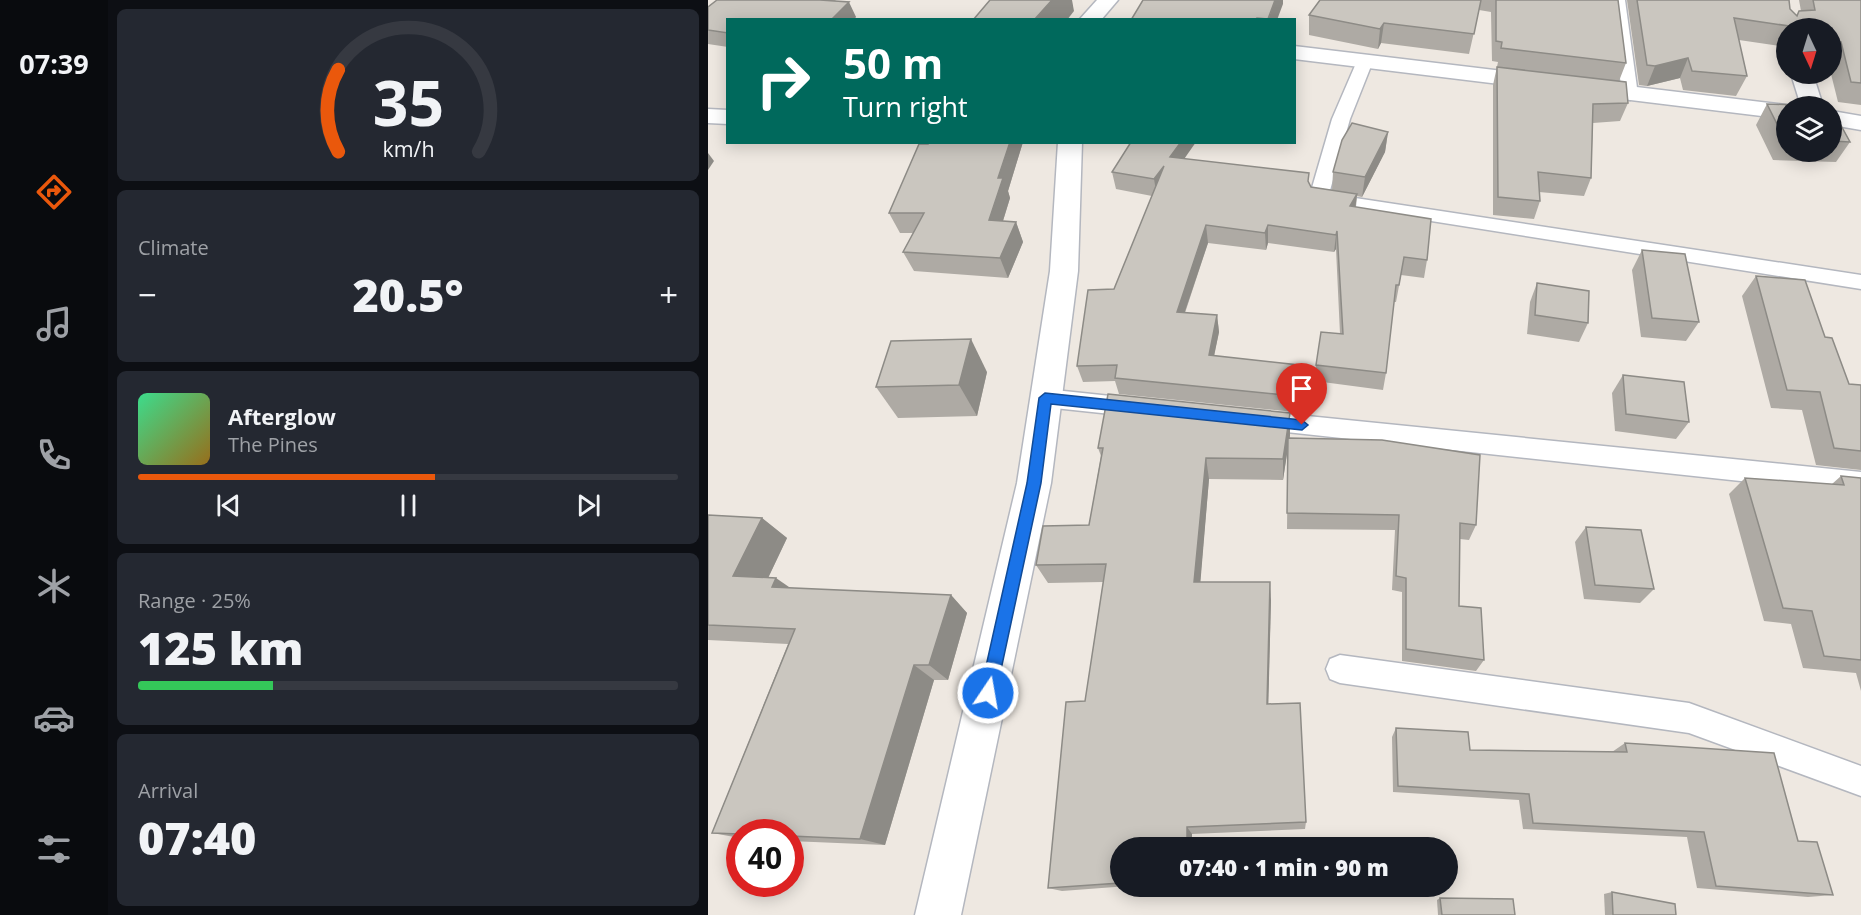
<!DOCTYPE html>
<html lang="en">
<head>
<meta charset="utf-8">
<style>
	:root { --surface:#171b24; --page:#242831; --text:#f1f3f6; --muted:#9ea1a6; --line:#363941; --accent:#ea580c }
	body { margin:0; font-family:"Open Sans",sans-serif; background:var(--page); color:var(--text); height:100vh; display:flex; flex-direction:column; font-size:22px; white-space:nowrap }
	* { box-sizing:border-box; margin:0 }
	p { font-size:20px; color:var(--muted) }
	.icon { flex:none; width:33px; height:33px; fill:none; stroke:currentColor; stroke-width:2; stroke-linecap:round; stroke-linejoin:round }
	.map { position:relative; flex:1; overflow:hidden }
	.drawer { display:flex; flex-direction:column; gap:9px; padding:9px; background:#0d0f14; width:600px }
	.drawer>* { flex:none }
	.hud { position:absolute; left:18px; top:18px; width:570px; height:126px; border-radius:0px; box-shadow:0 3px 15px #0003; background:#00695c; color:#fff; overflow:hidden }
	.needle { width:39px; rotate:176deg }
	.buttons { position:absolute; left:1068px; top:18px; display:grid; gap:12px }
	.buttons a { display:grid; place-items:center; width:66px; height:66px; border-radius:50%; background:var(--surface); box-shadow:0 3px 15px #0003; font-size:30px }
	.speed { position:absolute; left:18px; top:819px; display:flex; gap:12px; font-size:30px; font-weight:700; text-align:center }
	.speed>* { display:grid; place-content:center; width:78px; height:78px; border-radius:50%; background:var(--surface); box-shadow:0 3px 15px #0003; line-height:1 }
	.speed .limit { border:9px solid #d22; background:#fff; color:#111 }
	.pin { position:absolute; display:grid; place-items:center; width:51px; height:51px; color:#fff; margin:-62px -26px; border-radius:50% 50% 50% 0; rotate:-45deg; box-shadow:0 0 6px #0007 }
	.pin .icon { rotate:45deg }
	.me { position:absolute; width:66px; margin:-33px; rotate:12deg; stroke-linejoin:round; filter:drop-shadow(0 0 4px #0008) }
	.turn { display:flex; align-items:center; gap:21px; height:126px; padding:0 18px; font-size:27px }
	.turn .icon { width:78px; height:78px; stroke-width:2.5 }
	.turn b { display:block; font-size:42px; line-height:51px }
	.big { font-size:45px; font-weight:800; line-height:1.1 }
	.drawer .tile { flex:1; display:flex; flex-direction:column; justify-content:center; gap:9px; min-width:0; padding:0 21px; border-radius:9px; background:var(--page) }
	.drawer .dial { align-items:center; gap:0 }
	.dial svg { height:156px; overflow:visible; fill:none; stroke:var(--line); stroke-width:7; stroke-linecap:round; text-anchor:middle }
	.dial text { fill:var(--text); stroke:none }
	.song { display:flex; align-items:center; gap:18px }
	.cover { width:72px; height:72px; border-radius:9px; background:linear-gradient(135deg,hsl(150 70% 55%),hsl(40 70% 35%)) }
	.played { height:6px; border-radius:3px; background:linear-gradient(90deg,var(--accent) 55%,var(--line) 55%) }
	.keys { display:flex; justify-content:space-around; direction:ltr }
	.heat { display:flex; justify-content:space-between; align-items:center; font-size:33px; direction:ltr }
	.charge { height:9px; border-radius:4px; background:linear-gradient(90deg,#34c759 25%,var(--line) 0) }
	.trip { position:absolute; left:402px; top:837px; width:348px; height:60px; border-radius:30px; background:var(--surface); box-shadow:0 3px 15px #0003; font-weight:800; line-height:60px; text-align:center }
	main { display:flex; flex:1; min-height:0 }
	.tab-bar { display:flex; flex-direction:column; width:108px; justify-content:space-around; align-items:center; background:#090b0e; color:var(--muted) }
	.tab-bar .icon { width:42px; height:42px }
	.tab-bar .current { color:var(--accent) }
	.tab-bar b { font-size:27px; color:var(--text) }
	.map>svg:first-child { display:block }
	.lines { fill:none; stroke-linecap:round; stroke-linejoin:round }
	.service-casing { stroke:#b4b7bf; stroke-width:3 }
	.minor-casing { stroke:#b4b7bf; stroke-width:3 }
	.tertiary-casing { stroke:#b4b7bf; stroke-width:3 }
	.service { fill:#fff; fill-rule:evenodd }
	.minor { fill:#fff; fill-rule:evenodd }
	.tertiary { fill:#fff; fill-rule:evenodd }
	.wall { fill:#aeaaa4 }
	.shaded-wall { fill:#8d8b86 }
	.building { fill:#cac6bf; stroke:#8d8b86; stroke-width:1.5 }
	.route { fill:#1a73e8; stroke:#114b97; stroke-width:1.5 }
</style>
</head>
<body>
<main>
<nav class="tab-bar">
<b>07:39</b>
<svg class="icon current" aria-label="directions" viewBox="0 0 24 24"><path d="M12 3l9 9-9 9-9-9zM9 14v-3h6M13 9l2 2-2 2"/></svg>
<svg class="icon" aria-label="music" viewBox="0 0 24 24"><path d="M9 18V5l10-2v13"/><circle cx="6" cy="18" r="3"/><circle cx="16" cy="16" r="3"/></svg>
<svg class="icon" aria-label="phone" viewBox="0 0 24 24"><path d="M5 4h4l2 5-3 2q2 4 5 5l2-3 5 2v4C11 20 4 13 5 4z"/></svg>
<svg class="icon" aria-label="climate" viewBox="0 0 24 24"><path d="M12 3v18M4 7l16 10M4 17L20 7"/></svg>
<svg class="icon" aria-label="car" viewBox="0 0 24 24"><path d="M5 17H2v-5l4-1 3-4h7l3 4 3 1v5h-3M9 17h6M6 11h13"/><circle cx="7" cy="17" r="2"/><circle cx="17" cy="17" r="2"/></svg>
<svg class="icon" aria-label="filters" viewBox="0 0 24 24"><path d="M4 7h16M4 17h16"/><circle cx="9" cy="7" r="2"/><circle cx="15" cy="17" r="2"/></svg>
</nav>
<section class="drawer">
<div class="tile dial"><svg viewBox="0 0 100 80">
<path d="M14 69A42 42 0 1 1 86 69"/>
<path d="M14 69A42 42 0 0 1 14 27" stroke="#ea580c"/>
<text x="50" y="56" font-size="32" font-weight="700">35</text>
<text x="50" y="72" font-size="11">km/h</text>
</svg></div>
<div class="tile"><p>Climate</p>
<div class="heat"><a>−</a><b class="big">20.5°</b><a>+</a></div>
</div>
<div class="tile">
<div class="song"><i class="cover"></i><div><b>Afterglow</b><p>The Pines</p></div></div>
<div class="played"></div>
<div class="keys"><svg class="icon" aria-label="previous" viewBox="0 0 24 24"><path d="M18 5L8 12l10 7zM5 5v14"/></svg><svg class="icon" aria-label="pause" viewBox="0 0 24 24"><path d="M8 5v14M16 5v14"/></svg><svg class="icon" aria-label="next" viewBox="0 0 24 24"><path d="M6 5l10 7-10 7zM19 5v14"/></svg></div>
</div>
<div class="tile"><p>Range · 25%</p><b class="big">125 km</b><div class="charge"></div></div>
<div class="tile"><p>Arrival</p><b class="big">07:40</b></div>
</section>
<div class="map">
<svg width="1153" height="915" viewBox="0 0 1153 915">
	<rect width="100%" height="100%" fill="#eee8e1"/>
	<g class="lines">
		<defs>
			<g id="service">
				<polygon points="903,0 917,0 930,95 922,100 914,95"/>
				<polygon points="657,56 665,61 642,119 621,194 1153,275 1153,289 603,202 601,198 624,119 649,61"/>
				<polygon points="337,389 431,399 439,401 442,408 439,415 431,417 337,407 329,404 326,398 329,392"/>
				<polygon points="550,411 1153,472 1153,494 550,429 542,427 538,420 542,413"/>
				<polygon points="632,655 981,703 1153,766 1153,796 981,733 632,683 622,679 618,669 622,659"/>
			</g>
			<g id="minor">
				<polygon points="586,46 1078,105 1084,106 1078,106 1078,119 586,59"/>
				<polygon points="1083,74 1105,74 1115,106 1093,106"/>
				<polygon points="0,109 20,110 20,124 0,123"/>
				<polygon points="1124,111 1153,116 1153,130 1124,125"/>
			</g>
			<g id="tertiary">
				<polygon points="389,0 410,0 393,20 371,20"/>
				<polygon points="350,142 374,142 370,271 343,483 253,915 207,915 309,483 342,271"/>
			</g>
		</defs>
		<use href="#service" class="service-casing"/>
		<use href="#minor" class="minor-casing"/>
		<use href="#tertiary" class="tertiary-casing"/>
		<use href="#service" class="service"/>
		<use href="#minor" class="minor"/>
		<use href="#tertiary" class="tertiary"/>
	</g>
	<g class="wall">
		<polygon points="9,0 128,0 127,1 148,17 145,20 20,20 20,47 0,44 0,7"/>
		<polygon points="612,0 910,0 918,63 911,81 920,103 912,121 885,123 883,178 876,196 831,192 832,201 826,219 785,215 785,85 790,62 784,61 783,12 771,10 761,54 673,43 670,49 601,35 601,15"/>
		<polygon points="919,0 1081,0 1082,9 1088,15 1093,11 1091,0 1153,0 1153,105 1130,102 1123,74 1124,28 1078,28 1078,47 1031,40 1039,76 1028,96 975,90 972,78 939,86 931,85"/>
		<polygon points="1059,104 1078,106 1078,152 1124,152 1124,109 1142,142 1128,162 1065,160 1048,125"/>
		<polygon points="680,132 677,152 654,197 649,196 648,207 719,260 716,278 693,275 688,302 686,302 678,373 675,390 607,381 608,365 632,334 628,249 626,252 560,243 558,250 500,243 477,313 509,315 511,332 506,355 591,381 586,412 411,394 407,381 375,382 369,366 406,289 444,196 408,189 404,172 476,159 601,183 603,187 624,190 625,172"/>
		<polygon points="220,142 315,142 300,191 302,198 295,221 308,222 315,242 300,278 206,271 195,252 206,233 192,233 181,213"/>
		<polygon points="934,250 991,322 978,341 933,337 924,270"/>
		<polygon points="1048,276 1117,337 1141,384 1153,385 1153,470 1108,465 1094,410 1063,408 1034,296"/>
		<polygon points="829,283 880,323 871,342 819,334 822,302"/>
		<polygon points="279,372 269,416 190,418 168,387"/>
		<polygon points="915,375 981,422 968,439 907,431 904,393"/>
		<polygon points="582,435 582,438 768,525 761,540 752,539 751,606 776,660 768,671 694,661 694,592 684,590 687,530 579,529 580,446 575,480 501,479 492,582 563,600 560,704 598,822 597,829 484,834 484,848 412,848 412,886 420,886 354,891 340,888 377,701 395,582 340,583 328,565 381,525 393,456 390,448"/>
		<polygon points="1133,476 1153,478 1153,691 1148,673 1095,668 1083,624 1056,621 1021,494 1037,478 1124,484"/>
		<polygon points="0,515 54,518 79,538 60,578 82,588 243,595 259,613 240,680 226,680 177,845 82,841 82,832 32,832 32,838 4,833 80,644 0,640"/>
		<polygon points="878,527 946,589 932,603 876,599 867,542"/>
		<polygon points="688,728 762,750 904,752 917,743 1090,841 1125,895 1100,897 989,888 979,837 815,829 811,800 685,792 684,737"/>
		<polygon points="904,892 968,915 897,915 896,894"/>
		<polygon points="732,898 807,915 730,915 729,900"/>
	</g>
	<g class="shaded-wall">
		<polygon points="344,0 364,0 366,11 359,20 326,20"/>
		<polygon points="567,0 575,0 575,4 569,20 560,20"/>
		<polygon points="141,2 148,17 145,20 123,20"/>
		<polygon points="676,23 673,43 670,49 672,29"/>
		<polygon points="980,58 972,78 939,86 947,66"/>
		<polygon points="680,132 677,152 654,197 657,177"/>
		<polygon points="302,142 315,142 300,191 302,198 289,240 281,220 290,178"/>
		<polygon points="473,142 488,142 465,175 462,157"/>
		<polygon points="0,153 6,161 0,170"/>
		<polygon points="456,166 449,197 446,179"/>
		<polygon points="649,194 647,211 642,206"/>
		<polygon points="308,222 315,242 300,278 292,258"/>
		<polygon points="498,225 500,243 471,329 469,312"/>
		<polygon points="560,225 560,243 558,250 557,233"/>
		<polygon points="629,231 628,249 626,252 628,235"/>
		<polygon points="509,315 511,332 503,371 501,355"/>
		<polygon points="263,339 279,372 269,416 251,385"/>
		<polygon points="591,365 591,381 586,412 586,396"/>
		<polygon points="582,413 582,435 575,480 575,459"/>
		<polygon points="498,458 501,479 491,599 486,582"/>
		<polygon points="54,518 79,538 52,595 25,576"/>
		<polygon points="68,578 94,596 64,587"/>
		<polygon points="562,582 563,600 560,717 559,704"/>
		<polygon points="243,595 259,613 240,680 221,665"/>
		<polygon points="206,665 226,680 177,845 152,839"/>
		<polygon points="479,827 484,834 484,848 479,848"/>
	</g>
	<g class="building">
		<polygon points="9,0 112,0 141,2 123,20 20,20 20,33 0,30 0,7"/>
		<polygon points="282,0 344,0 326,20 265,20"/>
		<polygon points="435,0 567,0 560,19 549,18 549,20 423,20"/>
		<polygon points="612,0 773,0 766,34 676,23 672,29 601,15"/>
		<polygon points="788,0 910,0 918,63 793,48 794,42 788,41"/>
		<polygon points="929,0 1081,0 1082,9 1089,16 1091,11 1107,10 1105,0 1153,0 1153,83 1143,82 1133,42 1124,40 1124,28 1095,28 1026,18 1039,76 984,71 980,58 947,66 939,65"/>
		<polygon points="789,67 918,82 920,103 885,104 883,178 830,172 832,201 790,197"/>
		<polygon points="1059,104 1122,106 1078,106 1078,140 1077,140"/>
		<polygon points="1124,109 1142,142 1124,141"/>
		<polygon points="644,123 680,132 657,177 625,172 634,140"/>
		<polygon points="220,142 302,142 290,178 295,178 281,220 308,222 292,258 195,252 216,213 181,213 211,144 220,144"/>
		<polygon points="423,142 473,142 462,157 601,173 600,181 603,187 649,194 642,206 723,219 719,260 696,257 691,285 688,285 678,373 608,365 613,332 635,334 629,231 628,235 560,225 557,233 498,225 469,312 509,315 501,355 591,365 586,396 407,378 409,365 369,366 380,290 406,289 456,166 446,179 404,172"/>
		<polygon points="934,250 977,254 991,322 944,318"/>
		<polygon points="1048,276 1097,280 1117,337 1124,338 1141,384 1153,385 1153,451 1126,448 1112,392 1079,390"/>
		<polygon points="829,283 881,291 880,323 827,315"/>
		<polygon points="263,339 251,385 168,387 183,341"/>
		<polygon points="915,375 976,382 981,422 918,414"/>
		<polygon points="400,394 582,413 575,459 498,458 486,582 562,582 559,704 592,703 598,822 479,827 479,848 412,848 412,883 340,888 358,702 377,701 398,564 328,565 335,526 381,525 395,448 390,448"/>
		<polygon points="580,438 674,440 772,455 768,525 752,523 751,606 773,608 776,660 698,649 698,578 688,576 691,515 579,513"/>
		<polygon points="1133,476 1153,478 1153,660 1116,656 1104,611 1075,608 1037,478 1136,485"/>
		<polygon points="0,515 54,518 25,576 68,578 64,587 243,595 221,665 206,665 152,839 82,836 82,832 32,832 32,834 4,833 87,629 0,625"/>
		<polygon points="878,527 933,530 946,589 887,585"/>
		<polygon points="688,728 760,732 762,750 919,752 917,743 1066,753 1090,841 1109,842 1125,895 1008,886 996,832 825,823 821,794 690,786"/>
		<polygon points="904,892 967,904 968,915 905,915"/>
		<polygon points="732,898 805,899 807,915 734,915"/>
	</g>
	<polygon class="route" points="337,393 594,420 600,425 594,430 343,404 333,483 288,693 286,699 280,702 274,699 272,693 319,483 331,398"/>
</svg>
<div class="buttons">
<a><svg class="needle" viewBox="-14 -14 28 28"><path d="M0-13l5 13h-10z" fill="#e53935"/><path d="M0 13l5-13h-10z" fill="#9ea1a6"/></svg></a>
<a><svg class="icon" aria-label="layers" viewBox="0 0 24 24"><path d="M12 4l9 5-9 5-9-5zM3 14l9 5 9-5"/></svg></a>
</div>
<div class="speed"><div class="limit">40</div></div>
<div class="pin" style="left:594px;top:425px;background:#d93025"><svg class="icon" aria-label="arrive" viewBox="0 0 24 24"><path d="M6 21V4h12l-3 4 3 4H6"/></svg></div>
<svg class="me" style="left:280px;top:693px" viewBox="-20 -20 40 40"><circle r="17" fill="#1a73e8" stroke="#fff" stroke-width="3"/><path d="M0-11L8 9 0 5-8 9z" fill="#fff"/></svg>
<div class="trip">07:40 · 1 min · 90 m</div>
<div class="hud">
<div class="turn"><svg class="icon" aria-label="right" viewBox="0 0 24 24"><path d="M7 20v-9h11M14 6l5 5-5 5"/></svg><div><b>50 m</b>Turn right</div></div>
</div>
</div>
</main>
</body>
</html>
